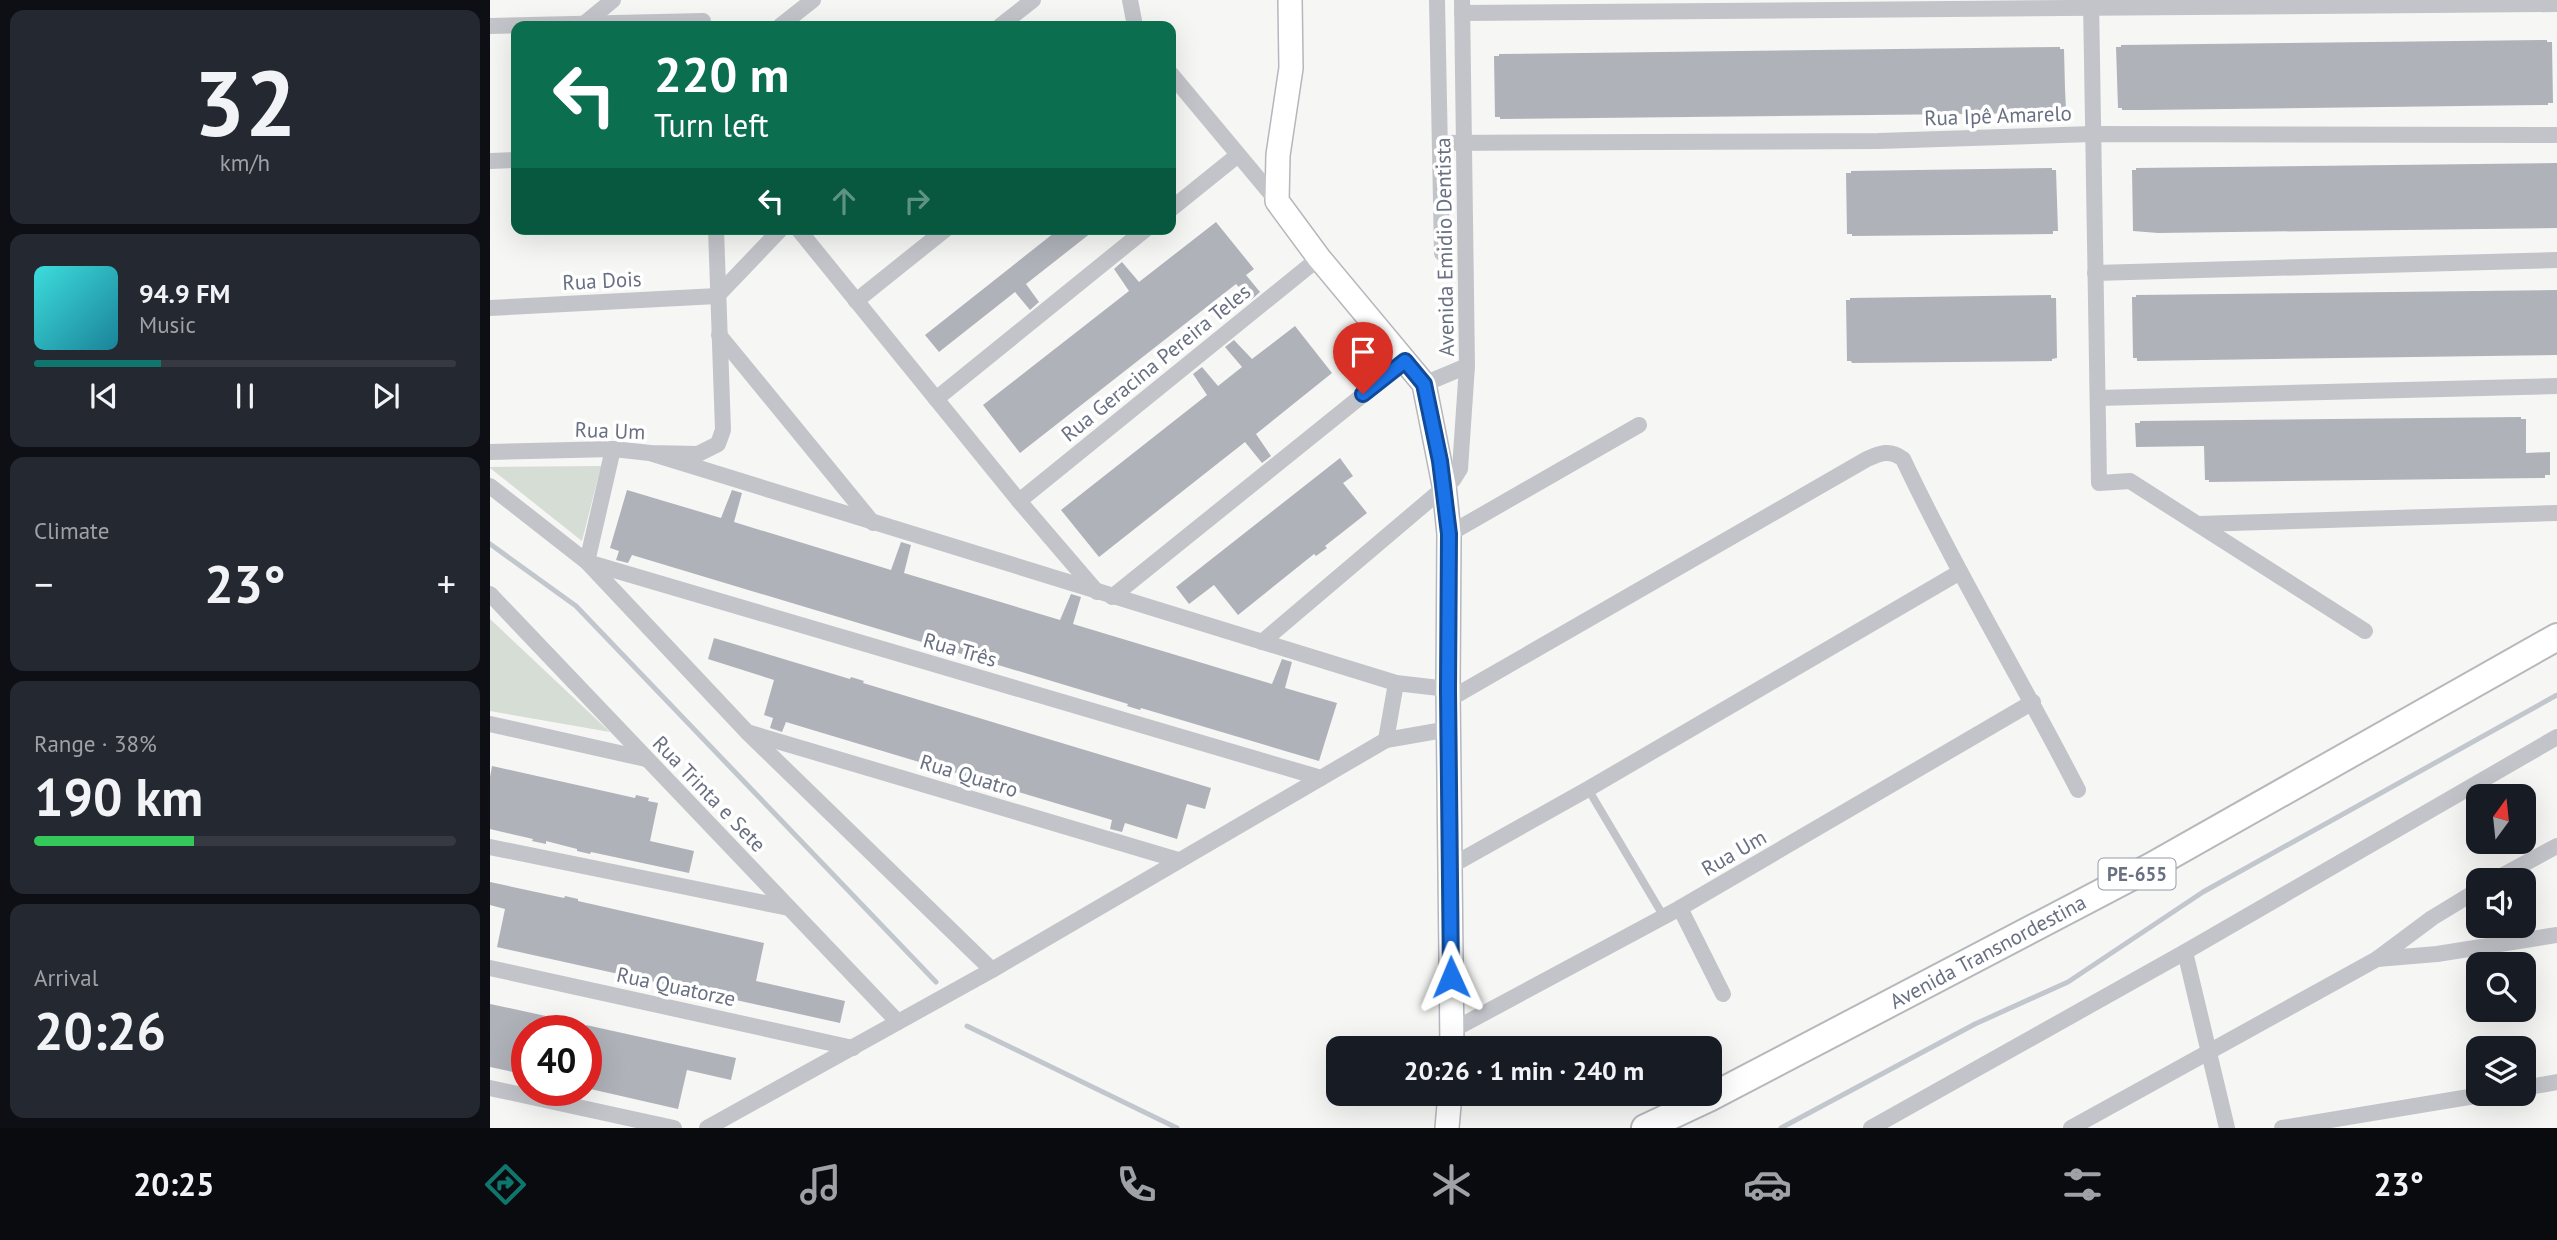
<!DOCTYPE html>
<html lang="en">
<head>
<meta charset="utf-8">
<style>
	:root { --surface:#171b24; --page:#242831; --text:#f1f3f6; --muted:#9ea1a6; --line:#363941; --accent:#0f766e }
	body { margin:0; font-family:"PT Sans",sans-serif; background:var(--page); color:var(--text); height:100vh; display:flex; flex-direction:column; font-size:26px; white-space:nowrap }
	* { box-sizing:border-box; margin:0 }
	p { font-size:23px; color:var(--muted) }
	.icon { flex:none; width:38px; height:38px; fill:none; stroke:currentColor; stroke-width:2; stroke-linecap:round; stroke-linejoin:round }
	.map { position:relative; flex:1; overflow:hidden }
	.details { display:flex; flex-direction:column; gap:10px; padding:10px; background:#0d0f14; width:490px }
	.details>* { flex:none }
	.guide { position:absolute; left:21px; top:21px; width:665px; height:214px; border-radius:14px; box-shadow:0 7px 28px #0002; background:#0b6e4f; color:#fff; overflow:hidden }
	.needle { width:46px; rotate:15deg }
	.controls { position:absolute; left:1976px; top:784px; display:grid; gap:14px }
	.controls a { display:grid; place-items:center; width:70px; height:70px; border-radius:14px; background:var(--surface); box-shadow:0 7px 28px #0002; font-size:35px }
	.speed { position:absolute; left:21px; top:1015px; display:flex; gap:14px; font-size:35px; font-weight:700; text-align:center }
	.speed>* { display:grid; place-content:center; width:91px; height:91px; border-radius:50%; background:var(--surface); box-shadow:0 7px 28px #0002; line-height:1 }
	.speed .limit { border:10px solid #d22; background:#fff; color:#111 }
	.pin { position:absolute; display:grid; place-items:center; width:60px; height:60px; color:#fff; margin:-72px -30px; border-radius:50% 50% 50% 0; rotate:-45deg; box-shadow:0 0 7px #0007 }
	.pin .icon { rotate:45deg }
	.me { position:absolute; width:77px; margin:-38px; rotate:359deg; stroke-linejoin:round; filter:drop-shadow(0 0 5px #0008) }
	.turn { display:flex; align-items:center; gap:24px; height:147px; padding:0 28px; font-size:32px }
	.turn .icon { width:91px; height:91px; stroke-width:2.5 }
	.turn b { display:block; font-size:49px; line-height:60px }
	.lanes { display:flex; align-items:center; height:66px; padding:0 28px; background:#0003; justify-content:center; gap:35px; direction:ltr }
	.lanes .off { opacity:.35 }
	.big { font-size:52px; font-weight:600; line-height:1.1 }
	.details .card { flex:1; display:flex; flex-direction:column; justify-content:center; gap:10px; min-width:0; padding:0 24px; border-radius:14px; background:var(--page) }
	.details .dial { align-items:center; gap:0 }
	.dial b { font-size:91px; line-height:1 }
	.song { display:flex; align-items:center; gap:21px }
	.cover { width:84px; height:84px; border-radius:10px; background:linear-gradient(135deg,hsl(180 70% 55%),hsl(190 70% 35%)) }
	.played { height:7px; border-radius:4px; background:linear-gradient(90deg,var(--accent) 30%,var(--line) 30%) }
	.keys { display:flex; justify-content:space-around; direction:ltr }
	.heat { display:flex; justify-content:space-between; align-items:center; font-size:38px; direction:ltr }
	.charge { height:10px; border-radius:5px; background:linear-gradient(90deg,#34c759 38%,var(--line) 0) }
	.trip { position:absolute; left:836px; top:1036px; width:396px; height:70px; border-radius:14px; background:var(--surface); box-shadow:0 7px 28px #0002; font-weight:600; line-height:70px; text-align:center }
	.tabs { display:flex; height:112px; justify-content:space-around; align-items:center; background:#090b0e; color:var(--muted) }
	.tabs .icon { width:49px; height:49px }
	.tabs .active { color:var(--accent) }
	.tabs b { font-size:32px; color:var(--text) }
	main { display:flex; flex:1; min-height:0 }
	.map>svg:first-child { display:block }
	.green { fill:#d6ddd5 }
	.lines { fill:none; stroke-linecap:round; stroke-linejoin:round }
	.stream { stroke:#c2c6cd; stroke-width:5 }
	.building { fill:#afb2b9 }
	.secondary-casing { stroke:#b5b7bd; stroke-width:26 }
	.primary-casing { stroke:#b6b8bc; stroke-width:30 }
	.lane { stroke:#c3c4c9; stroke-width:8 }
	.street { stroke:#c3c4c9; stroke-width:16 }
	.secondary { stroke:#fff; stroke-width:23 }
	.primary { stroke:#fff; stroke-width:26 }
	.route-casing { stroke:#114b97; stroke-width:18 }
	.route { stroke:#1a73e8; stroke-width:12 }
	.labels { text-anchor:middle; stroke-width:7; stroke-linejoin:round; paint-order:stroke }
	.shield { fill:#fff; stroke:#969ba8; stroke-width:2 }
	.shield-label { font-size:19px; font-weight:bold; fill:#697082 }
	.street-label { font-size:21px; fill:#697082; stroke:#fff }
</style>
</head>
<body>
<main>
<section class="details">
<div class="card dial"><b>32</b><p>km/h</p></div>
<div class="card">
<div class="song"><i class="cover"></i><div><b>94.9 FM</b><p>Music</p></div></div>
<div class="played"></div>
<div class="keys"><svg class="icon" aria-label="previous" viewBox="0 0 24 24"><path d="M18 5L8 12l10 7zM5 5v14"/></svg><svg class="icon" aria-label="pause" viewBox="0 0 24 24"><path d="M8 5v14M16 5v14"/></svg><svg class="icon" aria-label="next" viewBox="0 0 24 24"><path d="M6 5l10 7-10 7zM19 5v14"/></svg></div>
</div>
<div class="card"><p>Climate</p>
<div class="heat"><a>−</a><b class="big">23°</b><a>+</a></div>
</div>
<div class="card"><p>Range · 38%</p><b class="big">190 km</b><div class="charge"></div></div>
<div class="card"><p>Arrival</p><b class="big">20:26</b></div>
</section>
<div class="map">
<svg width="2067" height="1128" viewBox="0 0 2067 1128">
	<rect width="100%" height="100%" fill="#f6f6f4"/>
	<g class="green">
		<polygon points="111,466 92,541 0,468 0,467"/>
		<polygon points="0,619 120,732 0,711"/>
	</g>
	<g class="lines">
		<g class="stream">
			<polyline points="0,544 86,606 446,982"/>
			<polyline points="477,1026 687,1128"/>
			<polyline points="1291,1128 1485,1024 1578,982 1713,892 2067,695"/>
		</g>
	</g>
	<g class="building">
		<polygon points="2057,40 2057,42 2062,42 2063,103 2058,103 2058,105 1653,110 1632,110 1632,108 1628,108 1626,47 1631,47 1631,45"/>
		<polygon points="1570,47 1570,49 1574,49 1575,89 1576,110 1571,110 1571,113 1010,119 1010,117 1005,117 1004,56 1009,56 1009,54"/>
		<polygon points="2067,163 2067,228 1668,233 1643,231 1642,170 1646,170 1646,168"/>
		<polygon points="1562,168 1562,170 1566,170 1568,231 1563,231 1563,234 1362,236 1362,234 1357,234 1356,173 1361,173 1361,171"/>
		<polygon points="726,222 764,269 756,275 770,292 761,300 746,284 530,453 493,405 639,291 624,269 632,262 649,282"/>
		<polygon points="569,229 606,229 536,284 549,302 540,310 525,292 449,352 435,335"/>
		<polygon points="2067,290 2067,355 1647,361 1647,358 1643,358 1642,297 1646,297 1646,295"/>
		<polygon points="1561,295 1561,298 1566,298 1567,358 1562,359 1562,361 1362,363 1361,361 1357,361 1356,300 1360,300 1360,298"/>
		<polygon points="805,326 842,373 766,434 781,456 772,463 755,442 609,557 571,510 717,395 703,374 712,367 728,386 752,367 735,347 744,340 762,359"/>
		<polygon points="2031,417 2031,419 2036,419 2036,453 2060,452 2060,475 2055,475 2055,478 1719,482 1719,480 1715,480 1714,446 1646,447 1645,423 1650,423 1650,421"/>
		<polygon points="850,458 863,476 853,483 877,513 835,546 837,548 826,556 824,554 748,615 724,585 699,604 686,587"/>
		<polygon points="137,490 231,518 242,490 252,493 244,522 401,570 411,542 421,545 414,573 570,620 581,594 591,597 583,624 782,684 792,659 802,662 795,688 847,703 829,761 651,708 650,710 637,706 638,704 142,555 138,563 126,560 129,551 120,548"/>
		<polygon points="224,638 360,679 361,677 374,681 373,683 721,788 715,809 697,804 687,839 635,823 632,832 620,829 622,820 296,722 292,732 280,728 283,718 274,715 284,680 218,659"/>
		<polygon points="2,766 145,798 146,795 159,798 158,801 168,803 160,841 204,851 199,873 101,852 100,854 87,851 87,849 56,841 56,844 42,841 43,839 0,829 0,777"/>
		<polygon points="0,882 74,898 75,896 88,899 88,901 274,943 266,981 355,1001 350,1023 7,947 15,909 0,905"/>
		<polygon points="0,1004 93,1024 92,1031 37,1031 37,1075 0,1067"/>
		<polygon points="96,1025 246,1058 241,1080 197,1070 188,1109 96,1088"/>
	</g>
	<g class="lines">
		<defs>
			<g id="secondary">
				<polyline points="800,0 801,68 788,155 787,201 829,258 934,384 954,485 959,534 958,689 962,1048"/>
				<polyline points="957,1128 960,1094"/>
			</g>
			<polyline id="primary" points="1155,1128 1219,1098 1662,866 2067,637"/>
		</defs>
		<use href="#secondary" class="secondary-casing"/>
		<use href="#primary" class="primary-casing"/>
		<polyline class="lane" points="1098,789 1174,917"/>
		<g class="street">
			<polyline points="640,0 645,26"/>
			<polyline points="947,0 952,253"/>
			<polyline points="1601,0 1609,483 1640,481 1875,631"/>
			<polyline points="972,13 2067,4"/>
			<polyline points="95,23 123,0"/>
			<polyline points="0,26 213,21 213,26"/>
			<polyline points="290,26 323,0"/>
			<polyline points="510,26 543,0"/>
			<polyline points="681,74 787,201"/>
			<polyline points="950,143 1388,141 1602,134 2067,135"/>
			<polyline points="0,161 26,160"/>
			<polyline points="681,209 748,155"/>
			<polyline points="308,229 529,501 607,592"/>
			<polyline points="1605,273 2067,260"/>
			<polyline points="366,301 456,229"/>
			<polyline points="0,308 227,296 291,229"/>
			<polyline points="229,335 383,523"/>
			<polyline points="934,384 977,366"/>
			<polyline points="1608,398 2067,386"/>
			<polyline points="446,399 656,229"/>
			<polyline points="123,449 97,562 831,778"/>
			<polyline points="0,452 123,449 160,453 208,454 228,444 233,430 226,229"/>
			<polyline points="160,453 906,683 958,689"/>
			<polyline points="0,486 97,562 258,733 502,970"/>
			<polyline points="529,501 829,258"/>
			<polyline points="1709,524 2067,513"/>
			<polyline points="959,534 1149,425"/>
			<polyline points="0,594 408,1022"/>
			<polyline points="622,597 915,361"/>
			<polyline points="772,642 963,480 970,469 977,366 972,0"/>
			<path d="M 958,700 L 1377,459 C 1390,453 1400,449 1413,459 C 1466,571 1531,679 1588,790"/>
			<polyline points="0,724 156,759"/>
			<polyline points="260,733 688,860"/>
			<polyline points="896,740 906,683"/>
			<polyline points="0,847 299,908"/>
			<polyline points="959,867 1098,789 1470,572"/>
			<polyline points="2004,880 2067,846"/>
			<polyline points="1190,908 1233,994"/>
			<polyline points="1695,952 1737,1128"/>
			<polyline points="1887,959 1947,954 2067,935"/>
			<polyline points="0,968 363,1048"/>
			<polyline points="961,1031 1190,908 1543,702"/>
			<polyline points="0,1088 184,1128"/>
			<polyline points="2034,1088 2067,1082"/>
			<polyline points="217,1128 502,970 896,740 959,729"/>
			<polyline points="1381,1128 1695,952 2067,737"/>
			<polyline points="1581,1128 1887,959 1942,918 1988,890"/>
			<polyline points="1792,1128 1997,1094"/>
		</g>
		<use href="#secondary" class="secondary"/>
		<use href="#primary" class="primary"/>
	</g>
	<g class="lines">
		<defs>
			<polyline id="route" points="873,394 915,361 934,384 950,461 959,534 958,689 961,977"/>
		</defs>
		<use href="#route" class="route-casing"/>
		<use href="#route" class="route"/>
	</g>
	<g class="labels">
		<rect class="shield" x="1608.5" y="858.5" width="77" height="31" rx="5"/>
		<g class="shield-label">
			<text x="1647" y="881">PE-655</text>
		</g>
		<g class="street-label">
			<text transform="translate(1508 116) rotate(-2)" y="7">Rua Ipê Amarelo</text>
			<text transform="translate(955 247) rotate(-91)" y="7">Avenida Emidio Dentista</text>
			<text transform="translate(112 281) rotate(-3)" y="7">Rua Dois</text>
			<text transform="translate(666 363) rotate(-39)" y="7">Rua Geracina Pereira Teles</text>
			<text transform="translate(120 431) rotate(2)" y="7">Rua Um</text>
			<text transform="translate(470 650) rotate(16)" y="7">Rua Três</text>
			<text transform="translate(479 776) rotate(17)" y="7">Rua Quatro</text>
			<text transform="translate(219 794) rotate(46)" y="7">Rua Trinta e Sete</text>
			<text transform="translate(1244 853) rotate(-30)" y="7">Rua Um</text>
			<text transform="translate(1498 952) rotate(-28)" y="7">Avenida Transnordestina</text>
			<text transform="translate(186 987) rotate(12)" y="7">Rua Quatorze</text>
		</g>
	</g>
</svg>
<div class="controls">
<a><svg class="needle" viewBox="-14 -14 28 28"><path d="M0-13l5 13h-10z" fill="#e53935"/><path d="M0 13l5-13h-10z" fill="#9ea1a6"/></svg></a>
<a><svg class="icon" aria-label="sound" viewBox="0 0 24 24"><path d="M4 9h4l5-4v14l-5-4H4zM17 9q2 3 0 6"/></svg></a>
<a><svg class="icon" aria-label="search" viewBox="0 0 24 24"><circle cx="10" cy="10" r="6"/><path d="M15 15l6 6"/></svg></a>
<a><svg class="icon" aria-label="layers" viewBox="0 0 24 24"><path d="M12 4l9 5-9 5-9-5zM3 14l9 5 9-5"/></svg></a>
</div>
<div class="speed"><div class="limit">40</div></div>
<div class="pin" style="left:873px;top:394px;background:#d93025"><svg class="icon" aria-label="arrive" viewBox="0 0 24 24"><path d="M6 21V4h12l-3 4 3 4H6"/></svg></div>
<svg class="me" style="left:961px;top:977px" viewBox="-20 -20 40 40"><path d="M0-17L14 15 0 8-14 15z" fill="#1a73e8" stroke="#fff" stroke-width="4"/></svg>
<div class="trip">20:26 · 1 min · 240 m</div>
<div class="guide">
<div class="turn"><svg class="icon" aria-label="left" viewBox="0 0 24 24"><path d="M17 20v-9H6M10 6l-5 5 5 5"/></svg><div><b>220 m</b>Turn left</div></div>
<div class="lanes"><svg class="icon" aria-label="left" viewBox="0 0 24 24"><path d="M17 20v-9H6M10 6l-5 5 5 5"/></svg><svg class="icon off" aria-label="ahead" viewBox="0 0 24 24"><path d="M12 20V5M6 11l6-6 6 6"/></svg><svg class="icon off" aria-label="right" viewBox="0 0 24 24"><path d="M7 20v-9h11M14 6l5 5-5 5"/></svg></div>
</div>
</div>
</main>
<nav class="tabs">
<b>20:25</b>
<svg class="icon active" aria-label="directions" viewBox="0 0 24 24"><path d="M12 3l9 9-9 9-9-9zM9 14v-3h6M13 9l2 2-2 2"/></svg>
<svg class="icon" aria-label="music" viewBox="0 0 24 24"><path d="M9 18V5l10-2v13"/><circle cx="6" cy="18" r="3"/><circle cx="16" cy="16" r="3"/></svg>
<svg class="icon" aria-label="phone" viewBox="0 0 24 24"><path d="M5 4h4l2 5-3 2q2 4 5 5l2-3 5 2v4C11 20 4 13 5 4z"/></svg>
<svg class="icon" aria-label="climate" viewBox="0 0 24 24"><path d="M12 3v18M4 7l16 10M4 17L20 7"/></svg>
<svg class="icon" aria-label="car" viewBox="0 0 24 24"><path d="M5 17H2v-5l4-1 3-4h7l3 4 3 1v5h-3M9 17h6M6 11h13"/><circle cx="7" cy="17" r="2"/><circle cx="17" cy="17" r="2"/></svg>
<svg class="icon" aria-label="filters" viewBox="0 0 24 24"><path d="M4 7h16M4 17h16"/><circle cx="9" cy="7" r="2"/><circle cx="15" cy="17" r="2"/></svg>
<b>23°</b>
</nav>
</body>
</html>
